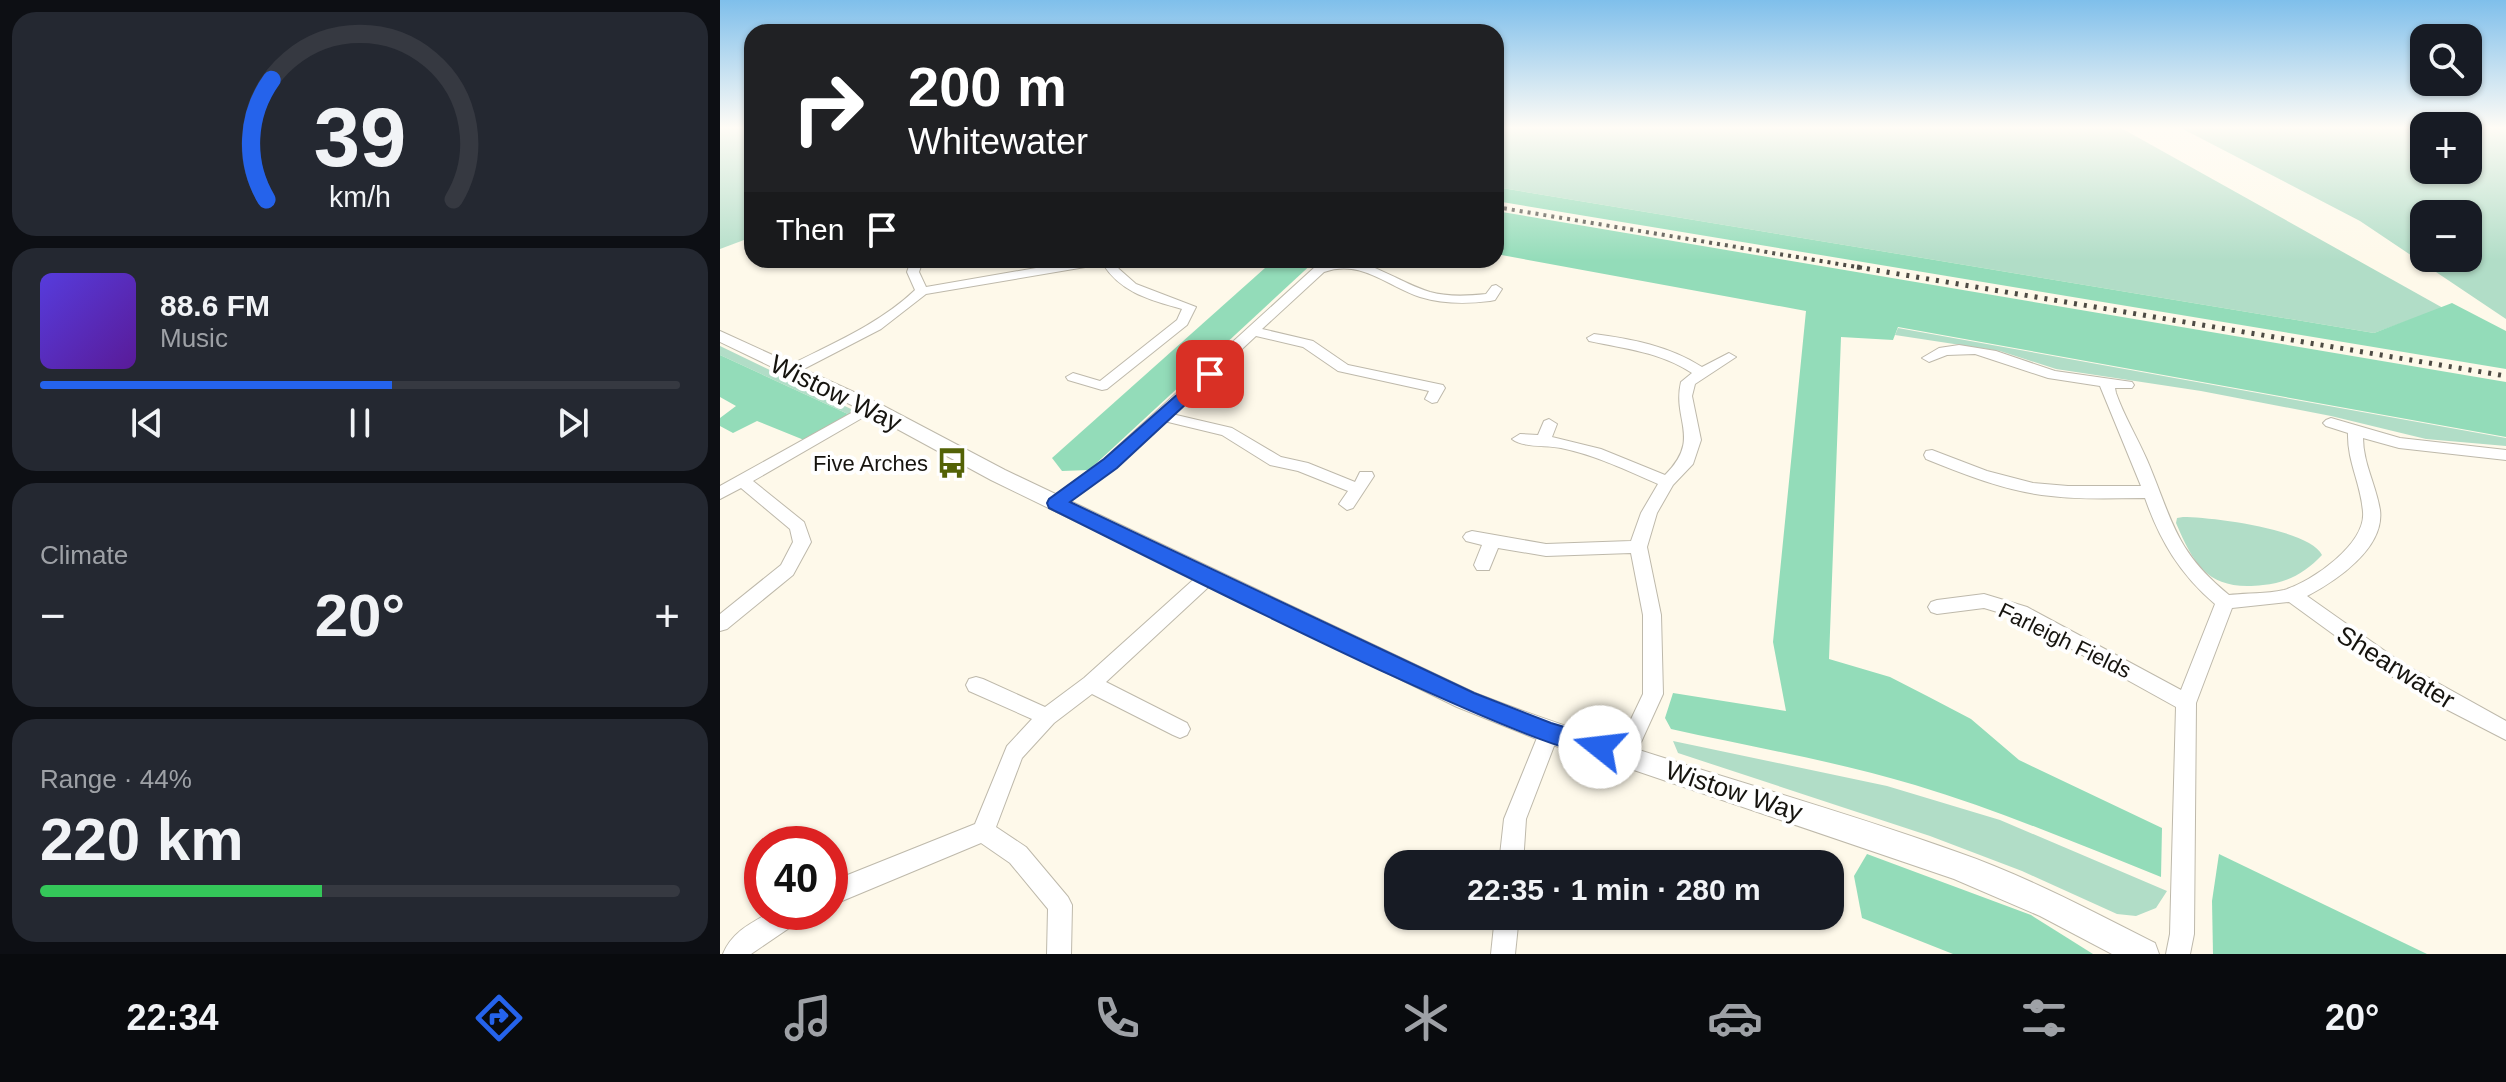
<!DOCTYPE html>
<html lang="en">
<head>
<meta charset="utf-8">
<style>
	:root { --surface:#171b24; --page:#242831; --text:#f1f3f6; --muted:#9ea1a6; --line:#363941; --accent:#2563eb }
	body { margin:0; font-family:Arial,sans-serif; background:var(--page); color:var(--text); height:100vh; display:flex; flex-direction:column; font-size:30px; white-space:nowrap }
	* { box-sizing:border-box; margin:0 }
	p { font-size:26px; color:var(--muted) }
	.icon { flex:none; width:44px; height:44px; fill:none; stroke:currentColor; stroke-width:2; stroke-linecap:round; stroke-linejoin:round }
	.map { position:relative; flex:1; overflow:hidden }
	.drawer { display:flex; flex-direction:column; gap:12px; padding:12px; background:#0d0f14; width:720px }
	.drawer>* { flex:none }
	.hud { position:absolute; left:24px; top:24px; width:760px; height:244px; border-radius:24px; box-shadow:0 2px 6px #0004; background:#202124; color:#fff; overflow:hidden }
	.buttons { position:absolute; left:1690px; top:24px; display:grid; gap:16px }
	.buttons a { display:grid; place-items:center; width:72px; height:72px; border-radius:16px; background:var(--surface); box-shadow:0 2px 6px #0004; font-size:40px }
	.speed { position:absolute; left:24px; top:826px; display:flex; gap:16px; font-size:40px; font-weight:700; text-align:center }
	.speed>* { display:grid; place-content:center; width:104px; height:104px; border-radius:50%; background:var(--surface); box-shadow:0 2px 6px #0004; line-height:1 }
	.speed .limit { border:12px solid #d22; background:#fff; color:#111 }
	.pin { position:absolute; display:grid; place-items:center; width:68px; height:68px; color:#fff; margin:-34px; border-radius:16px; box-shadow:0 4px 12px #0006 }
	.me { position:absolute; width:88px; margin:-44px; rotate:286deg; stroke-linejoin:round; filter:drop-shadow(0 0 6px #0008) }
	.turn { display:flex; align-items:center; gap:28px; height:168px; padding:0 32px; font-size:36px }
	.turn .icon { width:104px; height:104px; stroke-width:2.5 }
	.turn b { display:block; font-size:56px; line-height:68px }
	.then { display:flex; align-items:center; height:76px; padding:0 32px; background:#0003; gap:16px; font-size:30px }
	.big { font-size:60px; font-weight:600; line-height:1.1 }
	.drawer .widget { flex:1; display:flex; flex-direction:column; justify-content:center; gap:12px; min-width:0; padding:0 28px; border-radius:24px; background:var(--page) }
	.drawer .dial { align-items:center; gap:0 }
	.dial svg { height:208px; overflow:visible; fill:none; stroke:var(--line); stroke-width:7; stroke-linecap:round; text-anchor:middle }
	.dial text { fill:var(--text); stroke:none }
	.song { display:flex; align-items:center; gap:24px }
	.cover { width:96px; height:96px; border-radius:12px; background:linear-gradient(135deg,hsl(250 70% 55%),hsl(270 70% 35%)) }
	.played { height:8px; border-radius:4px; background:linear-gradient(90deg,var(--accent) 55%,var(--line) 55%) }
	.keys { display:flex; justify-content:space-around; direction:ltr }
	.heat { display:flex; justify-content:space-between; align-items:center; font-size:44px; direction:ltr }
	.charge { height:12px; border-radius:6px; background:linear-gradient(90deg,#34c759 44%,var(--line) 0) }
	.trip { position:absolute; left:664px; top:850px; width:460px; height:80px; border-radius:24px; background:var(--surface); box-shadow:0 2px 6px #0004; font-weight:600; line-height:80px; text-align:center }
	.menu { display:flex; height:128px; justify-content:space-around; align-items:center; background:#090b0e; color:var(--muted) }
	.menu .icon { width:56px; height:56px }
	.menu .current { color:var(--accent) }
	.menu b { font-size:36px; color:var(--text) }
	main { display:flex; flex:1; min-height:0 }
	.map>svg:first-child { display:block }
	.green { fill:#b1ddc7; fill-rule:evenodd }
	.forest { fill:#93dcb9 }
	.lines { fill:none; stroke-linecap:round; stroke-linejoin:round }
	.minor-casing { stroke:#beb9ab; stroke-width:2 }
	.tertiary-casing { stroke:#beb9ab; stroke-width:2 }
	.minor { fill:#fff; fill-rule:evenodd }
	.tertiary { fill:#fff; fill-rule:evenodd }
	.rail-far1 { stroke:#4e4b44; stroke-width:4; stroke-dasharray:3 5; stroke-linecap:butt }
	.rail { stroke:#4e4b44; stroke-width:5; stroke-dasharray:3 7; stroke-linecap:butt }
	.route { fill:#2563eb; stroke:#184099; stroke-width:2 }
	.labels { text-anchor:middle; stroke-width:8; stroke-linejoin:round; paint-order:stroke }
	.poi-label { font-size:22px; fill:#16140f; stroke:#fff; text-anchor:end }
	.street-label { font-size:22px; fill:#16140f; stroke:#fff }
	.near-street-label { font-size:26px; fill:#16140f; stroke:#fff }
</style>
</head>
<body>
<main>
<section class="drawer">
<div class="widget dial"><svg viewBox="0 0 100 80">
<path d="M14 69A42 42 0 1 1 86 69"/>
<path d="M14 69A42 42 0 0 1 16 23" stroke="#2563eb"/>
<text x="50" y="56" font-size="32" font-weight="700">39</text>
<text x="50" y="72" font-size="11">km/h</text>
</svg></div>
<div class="widget">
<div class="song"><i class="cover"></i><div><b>88.6 FM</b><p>Music</p></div></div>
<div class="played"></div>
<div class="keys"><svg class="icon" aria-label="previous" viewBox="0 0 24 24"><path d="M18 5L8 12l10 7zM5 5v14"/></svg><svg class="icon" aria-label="pause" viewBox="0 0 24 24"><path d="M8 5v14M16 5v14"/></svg><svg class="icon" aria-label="next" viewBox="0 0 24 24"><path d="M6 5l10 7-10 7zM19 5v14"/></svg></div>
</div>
<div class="widget"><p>Climate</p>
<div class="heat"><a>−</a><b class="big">20°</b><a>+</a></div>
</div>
<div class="widget"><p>Range · 44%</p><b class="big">220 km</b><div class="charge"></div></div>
</section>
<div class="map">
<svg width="1786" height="954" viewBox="0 0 1786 954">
	<rect width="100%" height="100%" fill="#fef9ea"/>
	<g class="green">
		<polygon points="0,128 32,128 32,237 0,249"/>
		<polygon points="776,128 1401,128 1723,308 1654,333 776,187"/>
		<path d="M 1461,128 L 1704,128 L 1704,170 L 1748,170 L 1748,128 L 1786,128 L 1786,319 L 1640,221 ZM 1704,214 L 1748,214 L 1748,258 L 1704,258 Z"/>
		<polygon points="1178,328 1786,438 1786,446 1706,439 1611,416 1481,391 1336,369 1280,351 1175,335"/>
		<polygon points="0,346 131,409 130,415 0,355"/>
		<path d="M 1463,517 C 1491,517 1589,529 1602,555 C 1585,573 1567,583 1543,585 C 1490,591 1475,568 1456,523 L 1457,518 Z"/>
		<polygon points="953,741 1167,786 1280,820 1447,891 1436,908 1416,916 1397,914 1302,871 1210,836 958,753"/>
	</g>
	<g class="forest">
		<polygon points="776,187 1654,333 1732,303 1786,331 1786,369 776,201"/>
		<path d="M 776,211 L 1786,382 L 1786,437 L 1178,327 L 1173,340 L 1121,337 L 1109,659 L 1170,677 L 1209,697 L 1251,719 L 1299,760 L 1442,828 L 1441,877 C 1360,845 1279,810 1195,785 C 1115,761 1032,747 951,729 L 945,718 L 953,693 L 1066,711 L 1053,642 L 1086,311 L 776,254 Z"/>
		<polygon points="554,260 596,260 369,470 342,471 332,458"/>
		<polygon points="0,355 130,415 84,440 37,421 13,433 0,426 0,418 16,406 0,397"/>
		<polygon points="1147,854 1311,915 1373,954 1233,954 1142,918 1134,876"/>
		<polygon points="1499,854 1707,954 1493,954 1492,901"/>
	</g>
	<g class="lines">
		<defs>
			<g id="minor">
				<path d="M 191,260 L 203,260 L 199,272 L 206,287 L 362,260 L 393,260 L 399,269 L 416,284 L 476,307 L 467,325 L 387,389 L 382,390 L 348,380 L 346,377 L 353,373 L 380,381 L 457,320 L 462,309 C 431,300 401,293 383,264 L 206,294 L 161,329 L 76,373 L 66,373 L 64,370 L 66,367 C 111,344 158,325 195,290 L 187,272 Z"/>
				<path d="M 628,260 C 658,265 681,283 710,292 C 728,297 747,296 766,294 L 772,286 L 776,285 L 782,289 L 775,300 L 770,301 C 746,304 723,304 700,297 C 667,286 641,259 604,272 L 542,329 L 593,341 L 628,365 L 723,385 L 725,388 L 717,402 L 712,403 L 705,399 L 709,391 L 618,371 L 583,347 L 536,336 L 452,414 L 512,428 L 561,457 L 588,463 L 635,482 L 640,472 L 652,472 L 654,476 L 633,508 L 627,510 L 619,504 L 628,491 L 578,471 L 550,465 L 502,435 L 444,421 C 427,438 351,512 330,507 L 328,503 L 330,499 L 384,459 L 596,266 L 614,261 Z"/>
				<path d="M 874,334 C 912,339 949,346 982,367 L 1009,353 L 1016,357 L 975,384 L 972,396 L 981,440 L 973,464 L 953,485 L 937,513 L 927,547 L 941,615 L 943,694 L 912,762 L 905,764 L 898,762 L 894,755 L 923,694 L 923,615 L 911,553 L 826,556 L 778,548 L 769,570 L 757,570 L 754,565 L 762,545 L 746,541 L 743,537 L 746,533 L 752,531 L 826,544 L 911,541 L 921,513 L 938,484 C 906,470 875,455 841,448 C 827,445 803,448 792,439 L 800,434 L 818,435 L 824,421 L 829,419 L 837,424 L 832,437 L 881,449 L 945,475 C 982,438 952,421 961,382 L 972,373 C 940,352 906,349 869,341 L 867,338 Z"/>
				<path d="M 1239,345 L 1276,351 L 1335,371 L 1412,382 L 1414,385 L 1412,388 L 1395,388 L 1396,393 C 1404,416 1417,437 1427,460 C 1453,521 1454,550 1509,595 C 1527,593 1546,594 1564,590 C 1592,582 1646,544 1643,512 C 1641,484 1627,461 1628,433 L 1606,426 L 1603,423 L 1606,420 L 1611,418 L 1680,438 L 1786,450 L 1786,460 L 1679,448 L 1643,438 C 1643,463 1656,485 1660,510 C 1665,548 1616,581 1587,596 L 1682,663 L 1786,721 L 1786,740 L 1722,707 L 1668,674 L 1569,602 L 1512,608 L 1476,703 L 1474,934 L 1470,954 L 1446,954 L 1450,934 L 1456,707 L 1294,617 L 1264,608 L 1217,614 L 1211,612 L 1208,607 L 1211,602 L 1217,600 L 1264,594 L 1307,607 L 1461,690 L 1495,604 C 1460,574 1440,541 1425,498 C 1394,498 1362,500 1331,496 C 1288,492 1246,475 1206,459 L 1204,455 L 1206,451 L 1212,450 L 1267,471 L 1313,483 L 1348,486 L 1421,486 L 1380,386 L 1328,378 L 1255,354 L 1227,355 L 1209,362 L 1202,358 L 1219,348 Z"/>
				<polygon points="151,402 158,407 156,410 33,481 84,522 91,542 73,575 7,629 0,631 0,614 61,565 73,542 70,529 21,488 0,499 0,486"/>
				<polygon points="489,569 495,571 498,576 495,581 386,682 467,723 470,729 467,735 460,738 453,735 372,694 334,723 302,758 276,827 306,847 348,897 352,905 351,954 327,954 328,909 290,863 261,843 110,906 110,882 255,824 287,746 312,719 249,691 246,685 249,679 256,677 263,679 325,707 364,678 483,571"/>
				<polygon points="829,724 836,727 839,733 806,819 803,864 779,864 784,819 819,733 822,727"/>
				<path d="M 51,912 L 85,912 L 81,920 L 31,954 L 3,954 C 12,932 31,923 51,912 Z"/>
				<polygon points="775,916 799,916 795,954 771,954"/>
			</g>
			<path id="tertiary" d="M 0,331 L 158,403 L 285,470 L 755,693 C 912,754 1078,795 1237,852 C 1306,876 1370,910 1435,943 L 1439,954 L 1392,954 L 1320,916 L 1234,879 L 905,767 L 829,744 L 737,707 L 271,480 L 144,411 L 0,342 Z"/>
		</defs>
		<use href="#minor" class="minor-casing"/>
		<use href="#tertiary" class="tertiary-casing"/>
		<use href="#minor" class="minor"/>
		<use href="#tertiary" class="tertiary"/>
		<polyline class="rail-far1" points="776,207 1149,269"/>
		<polyline class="rail" points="1137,267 1786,376"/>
	</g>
	<linearGradient id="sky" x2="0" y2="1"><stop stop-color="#7fbfeb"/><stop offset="0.49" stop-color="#fffcf6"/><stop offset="1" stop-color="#fffcf6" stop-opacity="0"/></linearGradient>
	<rect width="1786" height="261" fill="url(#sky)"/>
	<path class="route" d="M 490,369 L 495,371 L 495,377 L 397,468 L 350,502 L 754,693 L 831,723 L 888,740 L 892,747 L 888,755 C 843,771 401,543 329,508 L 327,503 L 329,499 L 384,459 L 484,371 Z"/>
	<defs>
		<symbol id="bus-bare" viewBox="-9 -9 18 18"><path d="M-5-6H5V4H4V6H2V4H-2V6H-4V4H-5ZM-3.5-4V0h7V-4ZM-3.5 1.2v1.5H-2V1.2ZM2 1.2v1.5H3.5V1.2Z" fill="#536206" stroke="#fff" stroke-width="2.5" paint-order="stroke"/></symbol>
	</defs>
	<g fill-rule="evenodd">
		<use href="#bus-bare" x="210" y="441" width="44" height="44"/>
	</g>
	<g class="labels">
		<g class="poi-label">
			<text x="208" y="471">Five Arches</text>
		</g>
		<g class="street-label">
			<text transform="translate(1345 640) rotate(26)" y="8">Farleigh Fields</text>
		</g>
		<g class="near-street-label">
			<text transform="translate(116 393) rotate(26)" y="9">Wistow Way</text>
			<text transform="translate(1676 667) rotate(32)" y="9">Shearwater</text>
			<text transform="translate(1014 791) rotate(18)" y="9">Wistow Way</text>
		</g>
	</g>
</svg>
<div class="buttons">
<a><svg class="icon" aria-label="search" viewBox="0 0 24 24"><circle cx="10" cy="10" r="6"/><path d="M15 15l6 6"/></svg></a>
<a>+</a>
<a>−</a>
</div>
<div class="speed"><div class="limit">40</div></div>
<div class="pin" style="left:490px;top:374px;background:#d93025"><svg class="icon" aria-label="arrive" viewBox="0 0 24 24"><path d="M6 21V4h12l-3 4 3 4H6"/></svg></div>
<svg class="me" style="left:880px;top:747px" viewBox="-20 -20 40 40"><circle r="19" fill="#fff"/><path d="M0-13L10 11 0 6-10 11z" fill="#2563eb"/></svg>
<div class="trip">22:35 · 1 min · 280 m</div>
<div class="hud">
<div class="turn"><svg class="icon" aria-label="right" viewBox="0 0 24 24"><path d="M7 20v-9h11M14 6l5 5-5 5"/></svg><div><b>200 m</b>Whitewater</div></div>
<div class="then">Then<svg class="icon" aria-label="arrive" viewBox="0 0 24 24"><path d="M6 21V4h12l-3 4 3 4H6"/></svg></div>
</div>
</div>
</main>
<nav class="menu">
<b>22:34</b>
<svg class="icon current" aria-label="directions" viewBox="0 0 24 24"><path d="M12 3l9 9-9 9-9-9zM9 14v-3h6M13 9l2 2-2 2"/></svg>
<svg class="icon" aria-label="music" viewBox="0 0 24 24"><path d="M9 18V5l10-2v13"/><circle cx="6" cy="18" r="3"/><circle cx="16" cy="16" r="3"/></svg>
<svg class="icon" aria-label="phone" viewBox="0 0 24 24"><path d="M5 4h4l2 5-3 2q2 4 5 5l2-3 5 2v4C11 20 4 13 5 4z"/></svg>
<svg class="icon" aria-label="climate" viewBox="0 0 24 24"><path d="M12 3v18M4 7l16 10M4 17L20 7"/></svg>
<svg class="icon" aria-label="car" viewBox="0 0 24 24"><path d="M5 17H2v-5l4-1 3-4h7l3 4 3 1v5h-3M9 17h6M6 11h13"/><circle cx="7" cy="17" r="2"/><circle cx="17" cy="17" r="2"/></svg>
<svg class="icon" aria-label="filters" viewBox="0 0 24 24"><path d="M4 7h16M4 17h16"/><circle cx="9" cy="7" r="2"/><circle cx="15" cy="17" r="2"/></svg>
<b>20°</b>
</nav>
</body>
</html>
